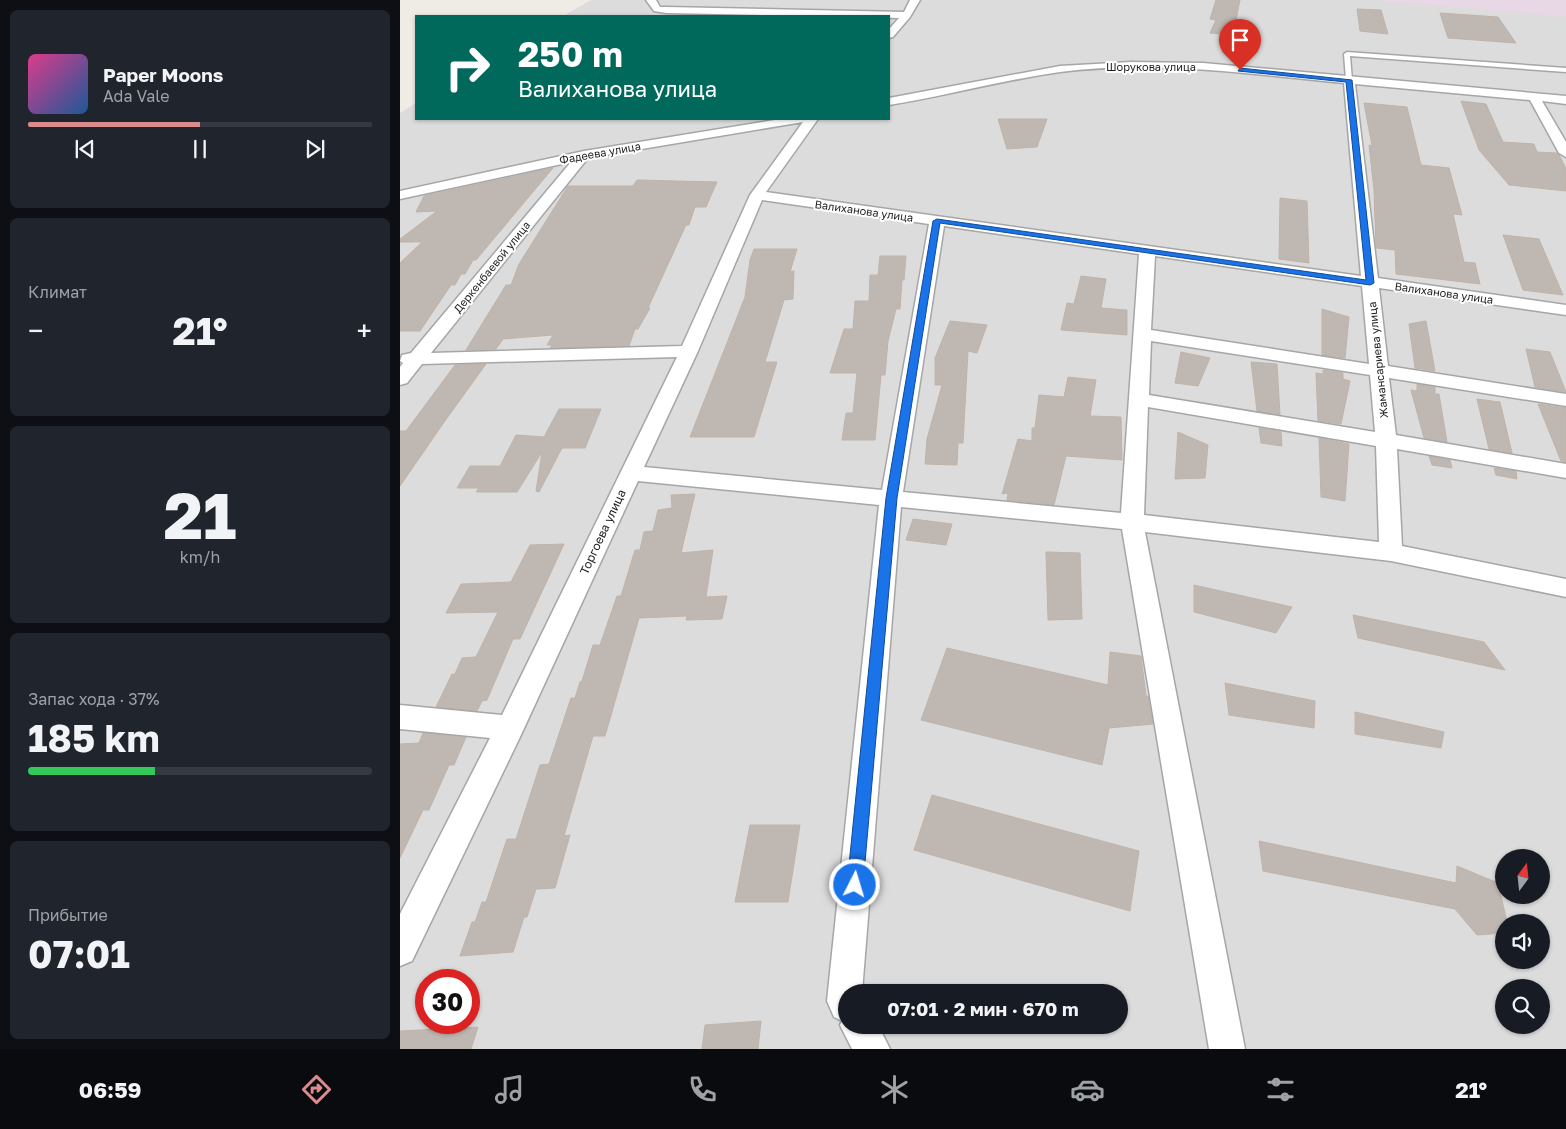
<!DOCTYPE html>
<html lang="ru">
<head>
<meta charset="utf-8">
<style>
	:root { --surface:#171b24; --page:#20242c; --text:#f1f3f6; --muted:#9ea1a6; --line:#363941; --accent:#dc8b8d }
	body { margin:0; font-family:"Golos Text",sans-serif; background:var(--page); color:var(--text); height:100vh; display:flex; flex-direction:column; font-size:19px; white-space:nowrap }
	* { box-sizing:border-box; margin:0 }
	p { font-size:16px; color:var(--muted) }
	.icon { flex:none; width:28px; height:28px; fill:none; stroke:currentColor; stroke-width:2; stroke-linecap:round; stroke-linejoin:round }
	.map { position:relative; flex:1; overflow:hidden }
	.sheet { display:flex; flex-direction:column; gap:10px; padding:10px; background:#0d0f14; width:400px }
	.sheet>* { flex:none }
	.hud { position:absolute; left:15px; top:15px; width:475px; height:105px; border-radius:0px; box-shadow:0 1px 4px #0004; background:#00695c; color:#fff; overflow:hidden }
	.needle { width:32px; rotate:15deg }
	.fabs { position:absolute; left:1095px; top:849px; display:grid; gap:10px }
	.fabs a { display:grid; place-items:center; width:55px; height:55px; border-radius:50%; background:var(--surface); box-shadow:0 1px 4px #0004; font-size:25px }
	.speed { position:absolute; left:15px; top:969px; display:flex; gap:10px; font-size:25px; font-weight:700; text-align:center }
	.speed>* { display:grid; place-content:center; width:65px; height:65px; border-radius:50%; background:var(--surface); box-shadow:0 1px 4px #0004; line-height:1 }
	.speed .limit { border:8px solid #d22; background:#fff; color:#111 }
	.pin { position:absolute; display:grid; place-items:center; width:42px; height:42px; color:#fff; margin:-51px -21px; border-radius:50% 50% 50% 0; rotate:-45deg; box-shadow:0 0 5px #0007 }
	.pin .icon { rotate:45deg }
	.me { position:absolute; width:55px; margin:-28px; rotate:5deg; stroke-linejoin:round; filter:drop-shadow(0 0 4px #0008) }
	.turn { display:flex; align-items:center; gap:18px; height:105px; padding:0 20px; font-size:22px }
	.turn .icon { width:65px; height:65px; stroke-width:2.5 }
	.turn b { display:block; font-size:35px; line-height:42px }
	.big { font-size:38px; font-weight:700; line-height:1.1 }
	.sheet .tile { flex:1; display:flex; flex-direction:column; justify-content:center; gap:8px; min-width:0; padding:0 18px; border-radius:8px; background:var(--page) }
	.sheet .dial { align-items:center; gap:0 }
	.dial b { font-size:65px; line-height:1 }
	.song { display:flex; align-items:center; gap:15px }
	.cover { width:60px; height:60px; border-radius:8px; background:linear-gradient(135deg,hsl(330 70% 55%),hsl(210 70% 35%)) }
	.played { height:5px; border-radius:2px; background:linear-gradient(90deg,var(--accent) 50%,var(--line) 50%) }
	.keys { display:flex; justify-content:space-around; direction:ltr }
	.heat { display:flex; justify-content:space-between; align-items:center; font-size:28px; direction:ltr }
	.charge { height:8px; border-radius:4px; background:linear-gradient(90deg,#34c759 37%,var(--line) 0) }
	.trip { position:absolute; left:438px; top:984px; width:290px; height:50px; border-radius:25px; background:var(--surface); box-shadow:0 1px 4px #0004; font-weight:700; line-height:50px; text-align:center }
	.tabs { display:flex; height:80px; justify-content:space-around; align-items:center; background:#090b0e; color:var(--muted) }
	.tabs .icon { width:35px; height:35px }
	.tabs .selected { color:var(--accent) }
	.tabs b { font-size:22px; color:var(--text) }
	main { display:flex; flex:1; min-height:0 }
	.map>svg:first-child { display:block }
	.residential { fill:#dddcdc; fill-rule:evenodd }
	.industrial { fill:#e8d8e5 }
	.building { fill:#bfb8b2; stroke:#c0b3a9 }
	.lines { fill:none; stroke-linecap:round; stroke-linejoin:round }
	.lane-casing { stroke:#a6a6a6; stroke-width:3 }
	.street-casing { stroke:#a6a6a6; stroke-width:3 }
	.lane { fill:#fff; fill-rule:evenodd }
	.street { fill:#fff; fill-rule:evenodd }
	.route { fill:#1a73e8; stroke:#114b97 }
	.labels { text-anchor:middle; stroke-width:4; stroke-linejoin:round; paint-order:stroke }
	.far-street-label { font-size:11px; fill:#1f1f1f; stroke:#fff }
	.street-label { font-size:12px; fill:#1f1f1f; stroke:#fff }
</style>
</head>
<body>
<main>
<section class="sheet">
<div class="tile">
<div class="song"><i class="cover"></i><div><b>Paper Moons</b><p>Ada Vale</p></div></div>
<div class="played"></div>
<div class="keys"><svg class="icon" aria-label="previous" viewBox="0 0 24 24"><path d="M18 5L8 12l10 7zM5 5v14"/></svg><svg class="icon" aria-label="pause" viewBox="0 0 24 24"><path d="M8 5v14M16 5v14"/></svg><svg class="icon" aria-label="next" viewBox="0 0 24 24"><path d="M6 5l10 7-10 7zM19 5v14"/></svg></div>
</div>
<div class="tile"><p>Климат</p>
<div class="heat"><a>−</a><b class="big">21°</b><a>+</a></div>
</div>
<div class="tile dial"><b>21</b><p>km/h</p></div>
<div class="tile"><p>Запас хода · 37%</p><b class="big">185 km</b><div class="charge"></div></div>
<div class="tile"><p>Прибытие</p><b class="big">07:01</b></div>
</section>
<div class="map">
<svg width="1166" height="1049" viewBox="0 0 1166 1049">
	<rect width="100%" height="100%" fill="#efece6"/>
	<path class="residential" d="M 191,0 L 1166,0 L 1166,1049 L 0,1049 L 0,113 L 16,103 L 16,119 L 489,119 L 489,16 L 163,16 ZM 1104,858 L 1141,858 L 1141,895 L 1104,895 ZM 1104,922 L 1141,922 L 1141,960 L 1104,960 ZM 26,980 L 69,980 L 69,1022 L 26,1022 ZM 1104,988 L 1141,988 L 1141,1025 L 1104,1025 ZM 446,992 L 719,992 L 719,1025 L 446,1025 Z"/>
	<polygon class="industrial" points="975,0 1166,0 1166,17"/>
	<g class="building">
		<polygon points="816,0 840,0 833,35 810,33 816,20 810,19"/>
		<polygon points="957,9 981,10 988,34 960,31"/>
		<polygon points="1040,13 1098,17 1116,43 1048,38"/>
		<polygon points="1061,101 1086,104 1103,142 1134,144 1137,152 1157,153 1160,156 1166,169 1166,191 1109,185 1079,150"/>
		<polygon points="964,103 1007,107 1021,165 1049,168 1062,215 1053,214 1064,262 1075,263 1080,284 996,274 995,250 976,248 974,190 969,145 972,146"/>
		<polygon points="598,119 647,119 637,147 607,149"/>
		<polygon points="153,168 76,260 73,260 65,274 61,274 55,285 51,285 20,331 0,331 0,263 22,242 0,242 0,239 37,211 16,212 24,196"/>
		<polygon points="237,180 317,182 306,207 295,207 289,225 286,225 248,308 250,308 238,329 235,329 229,346 150,348 152,345 147,345 153,335 103,339 96,349 66,350 106,285 111,285 119,264 168,186 233,186"/>
		<polygon points="880,198 907,201 909,263 879,259"/>
		<polygon points="1103,235 1139,239 1163,295 1123,290"/>
		<polygon points="354,249 397,249 390,272 394,271 393,299 384,300 365,362 377,362 354,437 290,437 345,297 350,260"/>
		<polygon points="480,256 506,256 504,280 502,280 500,309 496,309 488,341 485,375 481,375 475,440 442,440 446,413 453,413 457,373 430,373 444,329 453,329 455,301 469,301 470,275 478,275"/>
		<polygon points="681,276 706,279 701,308 727,310 727,335 661,330 667,303 674,304"/>
		<polygon points="922,309 949,317 945,358 922,355"/>
		<polygon points="550,321 587,325 577,353 568,351 563,443 558,443 557,465 525,464 527,439 542,385 535,385 535,358"/>
		<polygon points="1026,321 1035,371 1015,368 1009,324"/>
		<polygon points="1126,349 1150,352 1166,392 1135,387"/>
		<polygon points="781,352 810,358 798,386 775,383"/>
		<polygon points="851,362 877,364 880,415 857,411"/>
		<polygon points="86,364 47,418 0,486 0,431 6,431 55,365"/>
		<polygon points="923,370 943,373 943,379 950,381 941,424 918,421 916,373 923,374"/>
		<polygon points="668,377 696,380 690,416 721,417 722,460 666,456 654,505 607,500 608,493 602,494 618,439 632,441 632,428 635,428 639,395 664,397"/>
		<polygon points="1017,384 1035,387 1035,394 1039,394 1047,442 1024,438 1011,390 1017,391"/>
		<polygon points="1077,399 1100,402 1112,453 1089,449"/>
		<polygon points="1138,404 1166,408 1166,462 1161,461"/>
		<polygon points="159,409 201,409 185,448 162,448 139,492 136,491 142,452 117,492 76,492 79,488 57,488 70,466 100,466 116,435 144,437"/>
		<polygon points="859,428 881,432 882,446 861,443"/>
		<polygon points="778,432 808,445 805,478 775,479"/>
		<polygon points="919,438 949,444 945,501 921,497"/>
		<polygon points="1029,456 1050,460 1052,468 1032,465"/>
		<polygon points="1094,468 1116,471 1117,479 1096,475"/>
		<polygon points="295,494 281,553 313,550 306,597 327,596 322,619 286,620 287,616 239,618 205,736 193,736 164,836 170,835 155,888 136,889 127,917 124,917 113,952 60,956 72,922 75,922 82,902 86,902 107,839 116,839 140,765 149,764 171,698 175,698 180,682 182,681 193,645 200,645 217,596 221,596 235,550 240,550 244,532 253,531 258,510 272,508 271,495"/>
		<polygon points="513,519 552,524 546,545 506,540"/>
		<polygon points="164,544 120,639 113,639 87,700 82,701 77,711 36,707 52,674 55,674 62,658 76,657 98,612 46,613 61,584 111,582 130,545"/>
		<polygon points="646,552 680,553 682,619 648,620"/>
		<polygon points="794,585 892,607 876,633 794,612"/>
		<polygon points="953,615 1084,642 1105,670 958,638"/>
		<polygon points="547,648 708,685 710,652 741,656 746,696 748,696 753,724 709,728 702,765 521,720"/>
		<polygon points="825,683 915,701 914,728 829,715"/>
		<polygon points="955,712 1044,732 1041,748 955,734"/>
		<polygon points="23,733 66,737 54,765 49,765 29,810 23,810 0,858 0,744 19,743"/>
		<polygon points="532,795 739,851 730,911 514,850"/>
		<polygon points="350,825 400,825 388,902 335,902"/>
		<polygon points="859,841 1056,883 1057,866 1098,883 1107,922 1104,922 1104,933 1077,935 1055,909 863,871"/>
		<polygon points="361,1021 358,1049 302,1049 305,1025"/>
		<polygon points="78,1027 71,1049 0,1049 0,1031"/>
	</g>
	<g class="lines">
		<defs>
			<polygon id="lane" points="947,52 1166,68 1166,72 950,56 952,80 949,82 946,80 944,54"/>
			<g id="street">
				<polygon points="246,0 256,0 260,7 266,7 504,12 510,0 520,0 510,17 493,37 489,38 489,29 499,18 266,13 254,11"/>
				<path d="M 731,62 L 803,63 L 1166,96 L 1166,104 L 1142,101 L 1166,142 L 1166,157 L 1159,153 L 1130,100 L 955,84 L 978,278 L 1166,305 L 1166,315 L 979,288 L 988,366 L 1166,394 L 1166,406 L 989,378 L 996,435 L 1166,464 L 1166,478 L 997,449 L 1002,546 L 1166,579 L 1166,597 L 991,561 L 745,532 L 845,1049 L 809,1049 L 722,529 L 501,507 L 462,992 L 446,992 L 446,1025 L 478,1025 L 490,1049 L 452,1049 L 440,1025 L 442,1021 L 434,1017 L 427,1001 L 479,505 L 238,481 L 120,737 L 12,961 L 0,966 L 0,914 L 90,738 L 0,729 L 0,705 L 102,715 L 277,357 L 22,364 L 7,383 L 0,385 L 0,367 L 3,363 L 0,361 L 2,355 L 11,353 L 171,162 L 0,199 L 0,191 L 184,151 L 381,119 L 418,119 L 366,192 L 961,276 L 944,83 C 850,74 754,60 660,72 C 603,80 546,96 489,105 L 489,98 L 660,66 ZM 403,122 L 350,195 L 282,346 L 31,353 L 188,158 ZM 362,200 L 529,224 L 482,490 L 244,467 L 298,351 ZM 544,226 L 739,254 L 721,513 L 503,492 ZM 755,256 L 962,286 L 969,364 L 751,330 ZM 751,341 L 970,375 L 975,432 L 749,395 ZM 748,407 L 976,446 L 979,542 L 744,515 Z"/>
			</g>
		</defs>
		<use href="#lane" class="lane-casing"/>
		<use href="#street" class="street-casing"/>
		<use href="#lane" class="lane"/>
		<use href="#street" class="street"/>
	</g>
	<polygon class="route" points="840,68 952,80 974,283 970,285 540,223 497,498 463,885 460,891 455,893 449,891 447,885 486,498 533,221 537,219 966,280 946,82 838,71"/>
	<g class="labels">
		<g class="far-street-label">
			<text x="751" y="71">Шорукова улица</text>
			<text transform="translate(200 153) rotate(-10)" y="4">Фадеева улица</text>
			<text transform="translate(464 211) rotate(8)" y="4">Валиханова улица</text>
			<text transform="translate(92 267) rotate(-51)" y="4">Деркенбаевой улица</text>
			<text transform="translate(1044 293) rotate(8)" y="4">Валиханова улица</text>
			<text transform="translate(978 360) rotate(-96)" y="4">Жамансариева улица</text>
		</g>
		<g class="street-label">
			<text transform="translate(203 532) rotate(-65)" y="4">Торгоева улица</text>
		</g>
	</g>
</svg>
<div class="fabs">
<a><svg class="needle" viewBox="-14 -14 28 28"><path d="M0-13l5 13h-10z" fill="#e53935"/><path d="M0 13l5-13h-10z" fill="#9ea1a6"/></svg></a>
<a><svg class="icon" aria-label="sound" viewBox="0 0 24 24"><path d="M4 9h4l5-4v14l-5-4H4zM17 9q2 3 0 6"/></svg></a>
<a><svg class="icon" aria-label="search" viewBox="0 0 24 24"><circle cx="10" cy="10" r="6"/><path d="M15 15l6 6"/></svg></a>
</div>
<div class="speed"><div class="limit">30</div></div>
<div class="pin" style="left:840px;top:70px;background:#d93025"><svg class="icon" aria-label="arrive" viewBox="0 0 24 24"><path d="M6 21V4h12l-3 4 3 4H6"/></svg></div>
<svg class="me" style="left:455px;top:885px" viewBox="-20 -20 40 40"><circle r="17" fill="#1a73e8" stroke="#fff" stroke-width="3"/><path d="M0-11L8 9 0 5-8 9z" fill="#fff"/></svg>
<div class="trip">07:01 · 2 мин · 670 m</div>
<div class="hud">
<div class="turn"><svg class="icon" aria-label="right" viewBox="0 0 24 24"><path d="M7 20v-9h11M14 6l5 5-5 5"/></svg><div><b>250 m</b>Валиханова улица</div></div>
</div>
</div>
</main>
<nav class="tabs">
<b>06:59</b>
<svg class="icon selected" aria-label="directions" viewBox="0 0 24 24"><path d="M12 3l9 9-9 9-9-9zM9 14v-3h6M13 9l2 2-2 2"/></svg>
<svg class="icon" aria-label="music" viewBox="0 0 24 24"><path d="M9 18V5l10-2v13"/><circle cx="6" cy="18" r="3"/><circle cx="16" cy="16" r="3"/></svg>
<svg class="icon" aria-label="phone" viewBox="0 0 24 24"><path d="M5 4h4l2 5-3 2q2 4 5 5l2-3 5 2v4C11 20 4 13 5 4z"/></svg>
<svg class="icon" aria-label="climate" viewBox="0 0 24 24"><path d="M12 3v18M4 7l16 10M4 17L20 7"/></svg>
<svg class="icon" aria-label="car" viewBox="0 0 24 24"><path d="M5 17H2v-5l4-1 3-4h7l3 4 3 1v5h-3M9 17h6M6 11h13"/><circle cx="7" cy="17" r="2"/><circle cx="17" cy="17" r="2"/></svg>
<svg class="icon" aria-label="filters" viewBox="0 0 24 24"><path d="M4 7h16M4 17h16"/><circle cx="9" cy="7" r="2"/><circle cx="15" cy="17" r="2"/></svg>
<b>21°</b>
</nav>
</body>
</html>
